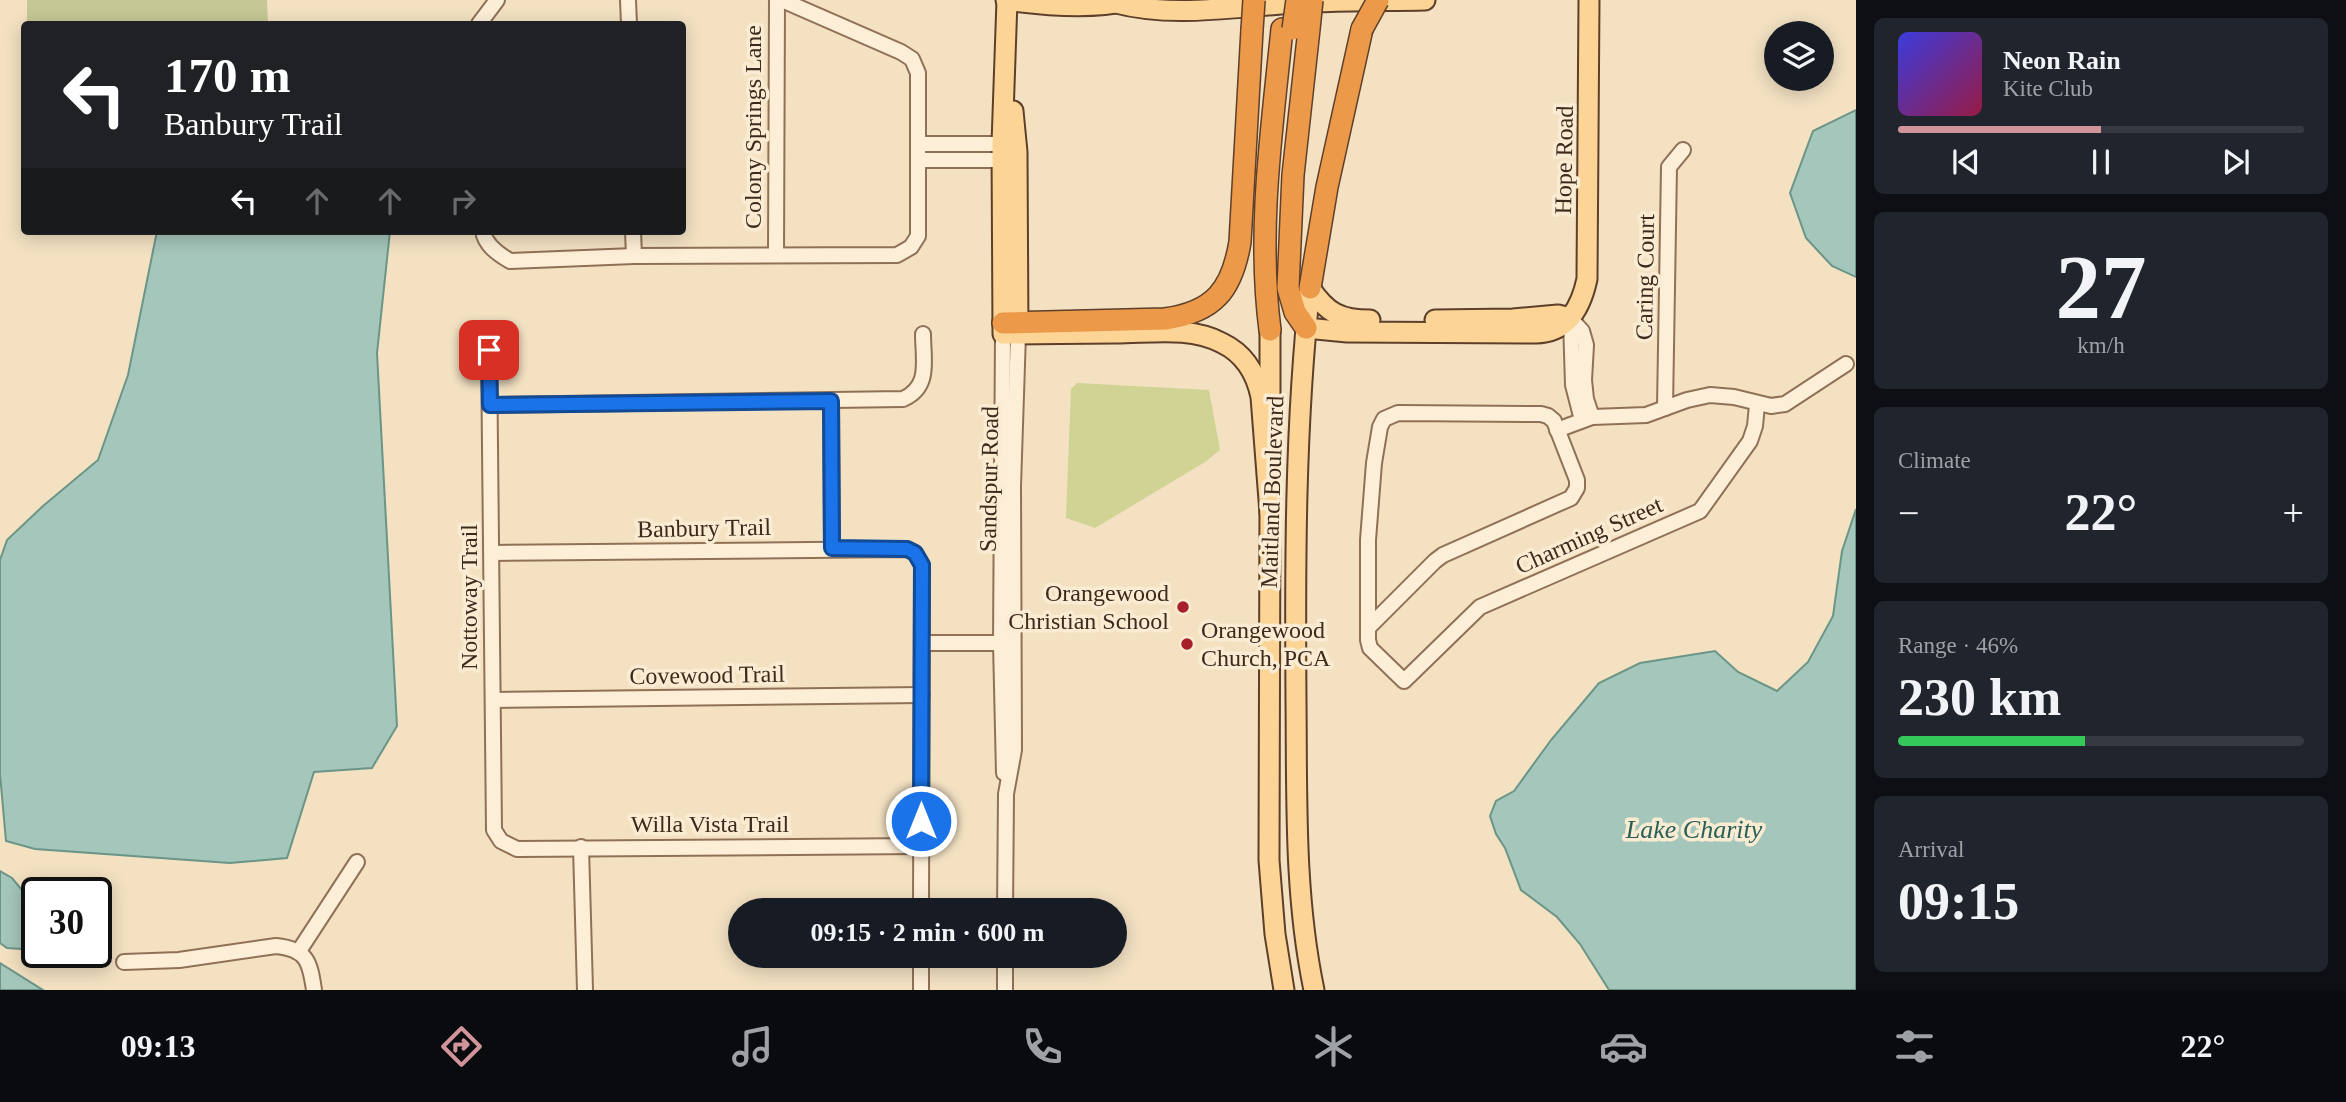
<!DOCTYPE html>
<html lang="en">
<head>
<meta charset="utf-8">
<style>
	:root { --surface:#171b24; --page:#20242c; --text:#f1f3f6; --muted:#9ea1a6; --line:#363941; --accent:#d0949a }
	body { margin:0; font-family:Georgia,serif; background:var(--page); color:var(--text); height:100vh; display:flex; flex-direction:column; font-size:26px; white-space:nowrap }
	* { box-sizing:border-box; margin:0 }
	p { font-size:23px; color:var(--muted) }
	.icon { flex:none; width:38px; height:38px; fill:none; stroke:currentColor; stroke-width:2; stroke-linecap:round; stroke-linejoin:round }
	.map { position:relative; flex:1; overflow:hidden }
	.drawer { display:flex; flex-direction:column; gap:18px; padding:18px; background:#0d0f14; width:490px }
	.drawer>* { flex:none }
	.guide { position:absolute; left:21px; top:21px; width:665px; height:214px; border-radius:7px; box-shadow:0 4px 18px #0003; background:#202124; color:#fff; overflow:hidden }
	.fabs { position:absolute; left:1764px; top:21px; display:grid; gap:14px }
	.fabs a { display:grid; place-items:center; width:70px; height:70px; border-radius:50%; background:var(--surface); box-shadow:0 4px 18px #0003; font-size:35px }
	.speed { position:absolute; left:21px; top:877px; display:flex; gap:14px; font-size:35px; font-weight:700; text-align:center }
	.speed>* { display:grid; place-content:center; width:91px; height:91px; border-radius:50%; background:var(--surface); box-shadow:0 4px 18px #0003; line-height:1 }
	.speed .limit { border:4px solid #111; border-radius:10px; background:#fff; color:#111 }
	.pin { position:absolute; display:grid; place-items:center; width:60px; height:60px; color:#fff; margin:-30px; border-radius:14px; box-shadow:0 4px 10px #0006 }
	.me { position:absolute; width:77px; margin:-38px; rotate:0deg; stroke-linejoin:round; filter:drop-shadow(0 0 5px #0008) }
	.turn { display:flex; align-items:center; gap:24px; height:147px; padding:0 28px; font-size:32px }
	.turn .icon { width:91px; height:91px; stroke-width:2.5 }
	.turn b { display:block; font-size:49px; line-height:60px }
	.lanes { display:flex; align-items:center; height:66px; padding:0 28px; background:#0003; justify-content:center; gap:35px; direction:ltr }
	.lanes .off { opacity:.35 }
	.big { font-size:52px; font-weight:600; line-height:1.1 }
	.drawer .widget { flex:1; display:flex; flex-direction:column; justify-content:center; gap:10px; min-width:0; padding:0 24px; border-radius:10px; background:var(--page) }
	.drawer .dial { align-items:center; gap:0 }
	.dial b { font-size:91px; line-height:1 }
	.song { display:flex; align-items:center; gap:21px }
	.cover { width:84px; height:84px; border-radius:10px; background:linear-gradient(135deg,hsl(240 70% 55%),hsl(340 70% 35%)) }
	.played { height:7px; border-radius:4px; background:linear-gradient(90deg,var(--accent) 50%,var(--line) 50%) }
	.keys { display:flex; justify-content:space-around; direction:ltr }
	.heat { display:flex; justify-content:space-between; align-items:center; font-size:38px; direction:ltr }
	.charge { height:10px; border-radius:5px; background:linear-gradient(90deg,#34c759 46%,var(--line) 0) }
	.trip { position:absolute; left:728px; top:898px; width:399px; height:70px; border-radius:35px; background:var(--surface); box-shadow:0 4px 18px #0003; font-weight:600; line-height:70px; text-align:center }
	.tab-bar { display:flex; height:112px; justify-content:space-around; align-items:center; background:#090b0e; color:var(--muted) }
	.tab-bar .icon { width:49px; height:49px }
	.tab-bar .selected { color:var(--accent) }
	.tab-bar b { font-size:32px; color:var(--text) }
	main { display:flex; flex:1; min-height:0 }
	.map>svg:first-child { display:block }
	.green { fill:#d0d394 }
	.cemetery { fill:#c5c795 }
	.water { fill:#a5c6ba; stroke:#6a9587; stroke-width:2 }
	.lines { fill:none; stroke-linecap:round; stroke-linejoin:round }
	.minor-casing { stroke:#907157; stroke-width:18 }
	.major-casing { stroke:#5d3f2b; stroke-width:23 }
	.highway-casing { stroke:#5d3f2b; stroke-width:24 }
	.minor { stroke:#fdefd7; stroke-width:14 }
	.major { stroke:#fbd496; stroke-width:19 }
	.highway { stroke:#ec9949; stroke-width:21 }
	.highway-bridge-casing { stroke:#5d3f2b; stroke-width:24; stroke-linecap:butt }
	.highway-bridge { stroke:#ec9949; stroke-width:21 }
	.route-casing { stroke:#114b97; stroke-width:18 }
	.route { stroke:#1a73e8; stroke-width:12 }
	.poi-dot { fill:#a71f2a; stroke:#faecd3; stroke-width:2.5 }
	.labels { text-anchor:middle; stroke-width:7; stroke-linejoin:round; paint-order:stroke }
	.street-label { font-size:24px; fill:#3e2a1d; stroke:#faecd3 }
	.poi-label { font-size:24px; fill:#3e2a1d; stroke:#faecd3; text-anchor:end }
	.water-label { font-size:26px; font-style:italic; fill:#2a6058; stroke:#faecd3 }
</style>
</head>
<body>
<main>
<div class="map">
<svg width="1856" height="990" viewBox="0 0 1856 990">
	<rect width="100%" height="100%" fill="#f3e1c2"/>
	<polygon class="green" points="1077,383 1209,390 1220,450 1205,462 1095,528 1066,518 1071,389"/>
	<polygon class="cemetery" points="27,0 267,0 268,24 27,24"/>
	<g class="water">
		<polygon points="1856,110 1856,277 1832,266 1806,238 1790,193 1813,131"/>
		<polygon points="157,231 390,231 377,353 397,726 372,768 314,772 287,858 230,863 35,849 6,841 0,774 0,560 7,540 43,506 98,460 128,375"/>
		<polygon points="1856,509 1856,990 1609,990 1580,944 1557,917 1521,890 1505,848 1496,834 1490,816 1496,801 1514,791 1551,740 1599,683 1640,663 1715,651 1738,672 1777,691 1808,662 1833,616 1842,551"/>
		<polygon points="0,871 12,878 37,908 37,950 7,948 0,943"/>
		<polygon points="0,963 43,990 0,990"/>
	</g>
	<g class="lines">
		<defs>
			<g id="minor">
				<polyline points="628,0 629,24"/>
				<polyline points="479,24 497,0"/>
				<polyline points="918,144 1002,144 1010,148"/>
				<polyline points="918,160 1002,160 1010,156"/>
				<path d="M 483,231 C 485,245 498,254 510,261 L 634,256 L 897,255 L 911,247 L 918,236 L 918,73 L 912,59 L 901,52 L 782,0"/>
				<polyline points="633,231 634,256"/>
				<polyline points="776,255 777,0"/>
				<polyline points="1570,318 1582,331 1586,345 1584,380 1586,399 1592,417"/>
				<polyline points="1571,320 1573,385 1582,420"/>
				<polyline points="1003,334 1001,643 1004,773"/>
				<polyline points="489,350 494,830 501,841 517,849 921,846"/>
				<polyline points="831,401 832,548"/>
				<path d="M 490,405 L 903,399 C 931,387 923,360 923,334"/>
				<polyline points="1665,408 1669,167 1683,150"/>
				<polyline points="1557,430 1592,417 1646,415 1687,400 1710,395 1734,397 1771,406 1785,404 1846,364"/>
				<polyline points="492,553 907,549 915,553 922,565 921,910"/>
				<polyline points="1368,628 1435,561 1443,555 1571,498 1577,488 1577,480 1554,421 1548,416 1541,414 1398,413 1384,419 1380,427 1374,463 1368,540 1368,640 1370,648 1404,681 1480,607 1700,511 1750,441 1755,426 1757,405"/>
				<polyline points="922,643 1009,643"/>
				<polyline points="493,700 922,695"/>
				<polyline points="581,847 585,990"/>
				<polyline points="1005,910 1006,794 1014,750 1013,486 1018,334"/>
				<polyline points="299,951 357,862"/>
				<path d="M 124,962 L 179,960 L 276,946 C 307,949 310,962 314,990"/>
				<polyline points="921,990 921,956"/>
				<polyline points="1005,990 1005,956"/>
			</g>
			<g id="major">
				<path d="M 1006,0 C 1042,5 1092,9 1127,1"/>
				<path d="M 1007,0 L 1002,144 L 1003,334 C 1041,334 1078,333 1116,333 C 1150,333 1191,326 1222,343 C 1245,354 1256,373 1261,397 L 1270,513"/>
				<path d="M 1116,3 C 1169,17 1226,8 1281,4 C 1328,0 1377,1 1425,0"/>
				<polyline points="1013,111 1017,152 1018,334"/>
				<path d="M 1310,288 C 1295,425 1295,562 1296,700 C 1297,797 1294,895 1314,990"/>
				<path d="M 1310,288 C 1327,313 1340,320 1370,320"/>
				<polyline points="1435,320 1513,319 1558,315 1570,318"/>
				<path d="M 1306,328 L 1347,332 L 1536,333 C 1568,332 1581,307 1587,279 L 1589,0"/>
				<polyline points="1270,402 1270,330"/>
				<polyline points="1270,502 1269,860 1275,934 1284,990"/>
			</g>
			<g id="highway">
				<polyline points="1310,288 1327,187 1362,29"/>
				<path d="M 1003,323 L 1165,319 C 1214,312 1232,290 1240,242 L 1252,30"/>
				<polyline points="1306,328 1295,312 1288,288 1293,175 1309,29"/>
				<path d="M 1270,330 C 1257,229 1272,129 1282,29"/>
			</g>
		</defs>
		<use href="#minor" class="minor-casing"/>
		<use href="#major" class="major-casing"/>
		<use href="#highway" class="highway-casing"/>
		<use href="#minor" class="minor"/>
		<use href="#major" class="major"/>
		<use href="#highway" class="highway"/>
		<defs>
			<g id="highway-bridge">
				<polyline points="1293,29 1297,0"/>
				<polyline points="1309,29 1312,0"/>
				<polyline points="1362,29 1378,0"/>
				<polyline points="1252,30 1254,0"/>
			</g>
		</defs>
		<use href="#highway-bridge" class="highway-bridge-casing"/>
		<use href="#highway-bridge" class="highway-bridge"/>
	</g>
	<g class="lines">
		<defs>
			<polyline id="route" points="489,350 490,405 831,401 832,548 907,549 915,553 922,565 921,821"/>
		</defs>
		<use href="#route" class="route-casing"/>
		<use href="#route" class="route"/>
	</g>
	<g class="poi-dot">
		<circle cx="1183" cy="607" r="7"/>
		<circle cx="1187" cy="644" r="7"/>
	</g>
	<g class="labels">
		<g class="street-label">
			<text transform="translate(753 127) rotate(-90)" y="8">Colony Springs Lane</text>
			<text transform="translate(1564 160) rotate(-89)" y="8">Hope Road</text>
			<text transform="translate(1645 277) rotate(-89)" y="8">Caring Court</text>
			<text transform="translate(989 479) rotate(-89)" y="8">Sandspur Road</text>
			<text transform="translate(1272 492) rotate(-88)" y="8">Maitland Boulevard</text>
			<text transform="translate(704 528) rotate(-1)" y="8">Banbury Trail</text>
			<text transform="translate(1589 535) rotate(-24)" y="8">Charming Street</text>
			<text transform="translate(469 597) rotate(-90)" y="8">Nottoway Trail</text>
			<text transform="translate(707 675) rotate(-1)" y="8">Covewood Trail</text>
			<text x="710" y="832">Willa Vista Trail</text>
		</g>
		<g class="poi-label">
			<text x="1169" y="601">Orangewood<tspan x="1169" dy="28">Christian School</tspan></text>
			<text x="1201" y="638" text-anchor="start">Orangewood<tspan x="1201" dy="28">Church, PCA</tspan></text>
		</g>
		<g class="water-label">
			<text x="1694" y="838">Lake Charity</text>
		</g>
	</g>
</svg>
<div class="fabs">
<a><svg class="icon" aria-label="layers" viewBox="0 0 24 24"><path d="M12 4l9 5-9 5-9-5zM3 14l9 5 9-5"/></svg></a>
</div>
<div class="speed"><div class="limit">30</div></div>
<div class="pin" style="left:489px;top:350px;background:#d93025"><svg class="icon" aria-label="arrive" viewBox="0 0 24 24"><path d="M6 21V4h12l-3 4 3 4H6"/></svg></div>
<svg class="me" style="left:921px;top:821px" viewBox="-20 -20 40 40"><circle r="17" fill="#1a73e8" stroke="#fff" stroke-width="3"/><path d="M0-11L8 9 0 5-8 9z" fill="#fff"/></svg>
<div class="trip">09:15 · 2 min · 600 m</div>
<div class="guide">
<div class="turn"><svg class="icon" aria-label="left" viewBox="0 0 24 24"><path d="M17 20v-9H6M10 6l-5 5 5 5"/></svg><div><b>170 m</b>Banbury Trail</div></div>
<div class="lanes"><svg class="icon" aria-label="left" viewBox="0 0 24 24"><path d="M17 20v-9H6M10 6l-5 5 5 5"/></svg><svg class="icon off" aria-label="ahead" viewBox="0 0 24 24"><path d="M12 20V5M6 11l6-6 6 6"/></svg><svg class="icon off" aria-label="ahead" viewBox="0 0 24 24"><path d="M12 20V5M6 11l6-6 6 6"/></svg><svg class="icon off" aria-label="right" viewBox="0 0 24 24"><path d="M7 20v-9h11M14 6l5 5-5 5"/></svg></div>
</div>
</div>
<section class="drawer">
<div class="widget">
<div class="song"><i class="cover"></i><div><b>Neon Rain</b><p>Kite Club</p></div></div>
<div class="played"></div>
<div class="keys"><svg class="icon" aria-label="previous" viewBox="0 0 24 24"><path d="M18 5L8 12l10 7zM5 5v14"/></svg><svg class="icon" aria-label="pause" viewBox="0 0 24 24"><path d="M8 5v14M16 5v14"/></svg><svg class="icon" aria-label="next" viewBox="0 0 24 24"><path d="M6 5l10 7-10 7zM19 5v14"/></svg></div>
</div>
<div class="widget dial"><b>27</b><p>km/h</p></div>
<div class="widget"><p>Climate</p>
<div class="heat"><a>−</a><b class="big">22°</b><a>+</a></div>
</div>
<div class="widget"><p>Range · 46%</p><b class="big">230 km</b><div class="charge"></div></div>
<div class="widget"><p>Arrival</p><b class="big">09:15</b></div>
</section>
</main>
<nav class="tab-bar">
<b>09:13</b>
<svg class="icon selected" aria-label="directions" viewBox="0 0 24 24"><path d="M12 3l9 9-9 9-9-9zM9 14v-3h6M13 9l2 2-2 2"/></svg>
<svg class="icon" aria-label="music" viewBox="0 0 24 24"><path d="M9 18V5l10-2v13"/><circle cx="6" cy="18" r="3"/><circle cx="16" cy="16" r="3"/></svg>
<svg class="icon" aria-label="phone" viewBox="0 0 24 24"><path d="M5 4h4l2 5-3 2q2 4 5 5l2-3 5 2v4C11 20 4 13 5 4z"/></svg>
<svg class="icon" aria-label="climate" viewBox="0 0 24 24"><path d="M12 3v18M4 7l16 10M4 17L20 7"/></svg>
<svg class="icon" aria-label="car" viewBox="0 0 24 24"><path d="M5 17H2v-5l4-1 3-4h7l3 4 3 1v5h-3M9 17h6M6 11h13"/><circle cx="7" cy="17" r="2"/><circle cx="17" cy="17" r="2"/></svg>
<svg class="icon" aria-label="filters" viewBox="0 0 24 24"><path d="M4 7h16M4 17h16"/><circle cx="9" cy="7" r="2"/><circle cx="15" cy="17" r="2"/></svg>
<b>22°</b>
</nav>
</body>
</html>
